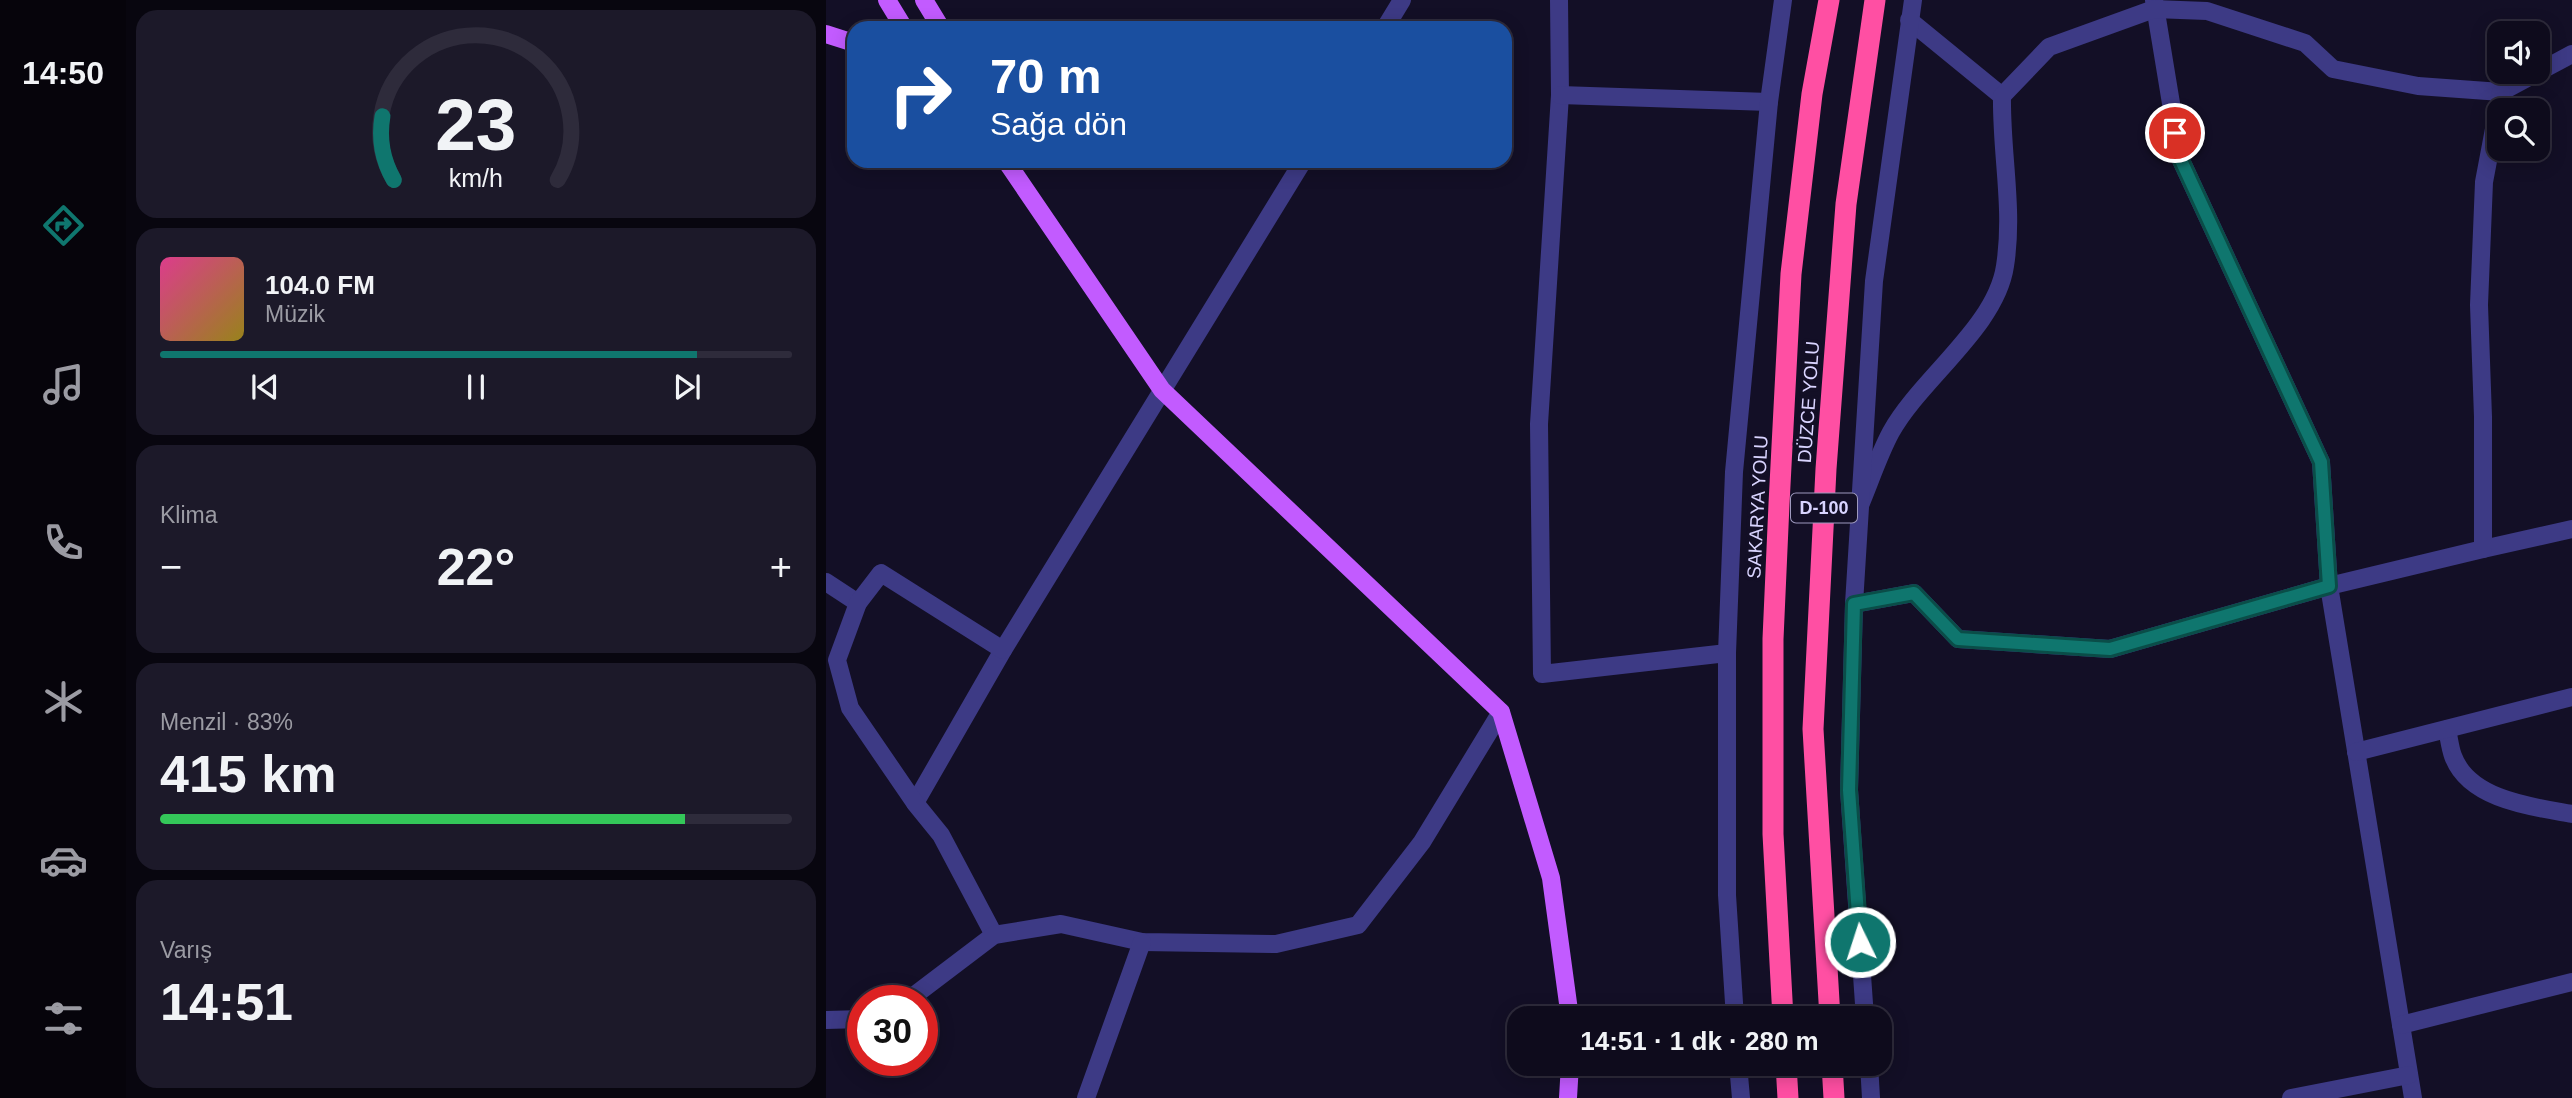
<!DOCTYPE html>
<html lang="tr">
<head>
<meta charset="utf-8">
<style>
	:root { --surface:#0e0b1c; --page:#1c1929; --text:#f1f3f6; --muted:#9b9ba3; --line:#2e2b3b; --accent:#0f766e }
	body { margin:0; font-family:Arial,sans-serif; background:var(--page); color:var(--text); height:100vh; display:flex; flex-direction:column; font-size:26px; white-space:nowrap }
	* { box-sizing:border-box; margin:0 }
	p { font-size:23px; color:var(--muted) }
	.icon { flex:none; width:38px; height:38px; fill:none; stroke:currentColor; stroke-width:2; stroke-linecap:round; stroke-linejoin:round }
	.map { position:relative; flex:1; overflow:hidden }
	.drawer { display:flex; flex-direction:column; gap:10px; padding:10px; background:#08060f; width:700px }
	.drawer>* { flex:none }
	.banner { position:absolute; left:21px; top:21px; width:665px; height:147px; border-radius:21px; box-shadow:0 4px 18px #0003,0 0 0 2px var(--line); background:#1a4fa0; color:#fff; overflow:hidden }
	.buttons { position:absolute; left:1661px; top:21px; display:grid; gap:14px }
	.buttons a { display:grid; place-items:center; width:63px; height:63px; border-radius:14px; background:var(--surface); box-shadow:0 4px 18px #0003,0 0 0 2px var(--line); font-size:35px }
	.speed { position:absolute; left:21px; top:985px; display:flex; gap:14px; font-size:35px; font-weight:700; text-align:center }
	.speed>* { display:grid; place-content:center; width:91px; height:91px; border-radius:50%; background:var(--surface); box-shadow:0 4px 18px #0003,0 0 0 2px var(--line); line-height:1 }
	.speed .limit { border:10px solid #d22; background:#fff; color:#111 }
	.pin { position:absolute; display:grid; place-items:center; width:60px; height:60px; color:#fff; margin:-30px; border:4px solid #fff; border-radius:50%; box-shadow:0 2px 7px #0007 }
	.me { position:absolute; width:77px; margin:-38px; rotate:356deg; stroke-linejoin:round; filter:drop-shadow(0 0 5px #0008) }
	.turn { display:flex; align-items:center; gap:24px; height:147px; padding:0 28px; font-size:32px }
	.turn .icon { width:91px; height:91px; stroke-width:2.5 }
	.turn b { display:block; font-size:49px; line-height:60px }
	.big { font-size:52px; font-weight:700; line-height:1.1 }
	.drawer .card { flex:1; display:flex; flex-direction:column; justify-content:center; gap:10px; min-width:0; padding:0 24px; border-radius:21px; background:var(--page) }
	.drawer .dial { align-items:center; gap:0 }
	.dial svg { height:182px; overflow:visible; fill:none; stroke:var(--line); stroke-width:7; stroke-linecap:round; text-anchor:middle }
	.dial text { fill:var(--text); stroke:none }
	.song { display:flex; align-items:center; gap:21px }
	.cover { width:84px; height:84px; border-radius:10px; background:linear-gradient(135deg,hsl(330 70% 55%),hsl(50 70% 35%)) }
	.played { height:7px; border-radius:4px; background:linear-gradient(90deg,var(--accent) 85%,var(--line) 85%) }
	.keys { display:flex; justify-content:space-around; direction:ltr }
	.heat { display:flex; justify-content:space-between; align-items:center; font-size:38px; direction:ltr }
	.charge { height:10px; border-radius:5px; background:linear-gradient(90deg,#34c759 83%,var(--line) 0) }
	.trip { position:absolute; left:681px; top:1006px; width:385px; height:70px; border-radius:21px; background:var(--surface); box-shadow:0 4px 18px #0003,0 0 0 2px var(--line); font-weight:700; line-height:70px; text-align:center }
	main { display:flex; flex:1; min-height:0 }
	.tab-bar { display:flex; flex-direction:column; width:126px; justify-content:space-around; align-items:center; background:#06040b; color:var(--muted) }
	.tab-bar .icon { width:49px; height:49px }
	.tab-bar .on { color:var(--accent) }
	.tab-bar b { font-size:32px; color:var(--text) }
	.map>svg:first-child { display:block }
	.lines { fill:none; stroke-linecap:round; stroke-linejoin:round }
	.minor { stroke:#3d3a85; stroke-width:18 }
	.major { stroke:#c25bff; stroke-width:18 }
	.highway { stroke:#ff4fa3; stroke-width:21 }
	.route-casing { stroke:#0a4d48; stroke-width:18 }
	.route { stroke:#0f766e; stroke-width:12 }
	.labels { text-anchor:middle; stroke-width:7; stroke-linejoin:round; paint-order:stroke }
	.shield { fill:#130f26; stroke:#9e99be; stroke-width:2 }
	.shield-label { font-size:18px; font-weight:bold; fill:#d9d4ff }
	.street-label { font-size:19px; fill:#d9d4ff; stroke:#130f26 }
</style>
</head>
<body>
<main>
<nav class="tab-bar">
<b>14:50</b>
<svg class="icon on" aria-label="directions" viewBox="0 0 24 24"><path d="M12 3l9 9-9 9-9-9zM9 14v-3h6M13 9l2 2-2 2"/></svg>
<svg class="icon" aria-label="music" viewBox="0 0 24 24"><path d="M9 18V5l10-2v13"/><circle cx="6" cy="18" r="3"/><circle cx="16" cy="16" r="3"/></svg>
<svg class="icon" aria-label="phone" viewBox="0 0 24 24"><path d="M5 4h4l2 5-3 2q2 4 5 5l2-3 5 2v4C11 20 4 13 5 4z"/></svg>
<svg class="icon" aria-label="climate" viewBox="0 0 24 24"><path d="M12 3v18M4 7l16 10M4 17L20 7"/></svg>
<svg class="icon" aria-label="car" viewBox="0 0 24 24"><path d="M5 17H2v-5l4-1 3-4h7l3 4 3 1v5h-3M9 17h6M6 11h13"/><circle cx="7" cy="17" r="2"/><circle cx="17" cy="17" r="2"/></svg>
<svg class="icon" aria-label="filters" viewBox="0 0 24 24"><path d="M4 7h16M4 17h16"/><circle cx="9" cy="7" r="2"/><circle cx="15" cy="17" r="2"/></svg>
</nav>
<section class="drawer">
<div class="card dial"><svg viewBox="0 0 100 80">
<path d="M14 69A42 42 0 1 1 86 69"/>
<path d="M14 69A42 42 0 0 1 9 41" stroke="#0f766e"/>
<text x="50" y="56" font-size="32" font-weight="700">23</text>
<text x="50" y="72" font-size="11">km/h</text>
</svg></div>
<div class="card">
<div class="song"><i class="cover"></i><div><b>104.0 FM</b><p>Müzik</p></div></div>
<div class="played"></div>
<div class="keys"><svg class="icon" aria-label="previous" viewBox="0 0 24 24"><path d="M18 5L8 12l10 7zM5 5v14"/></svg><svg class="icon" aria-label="pause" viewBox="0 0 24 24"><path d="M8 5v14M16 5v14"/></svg><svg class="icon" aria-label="next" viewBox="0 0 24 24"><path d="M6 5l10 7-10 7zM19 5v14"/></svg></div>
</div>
<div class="card"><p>Klima</p>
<div class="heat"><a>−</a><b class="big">22°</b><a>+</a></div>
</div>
<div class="card"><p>Menzil · 83%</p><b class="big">415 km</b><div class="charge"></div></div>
<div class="card"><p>Varış</p><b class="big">14:51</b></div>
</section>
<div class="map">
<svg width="1746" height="1098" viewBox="0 0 1746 1098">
	<rect width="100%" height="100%" fill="#130f26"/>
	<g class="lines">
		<g class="minor">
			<polyline points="733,0 734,95 713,424 716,674 901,653"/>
			<polyline points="1328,0 1354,158 1495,462 1503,586 1587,1098"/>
			<polyline points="1083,20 1176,96"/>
			<polyline points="559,28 576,0"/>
			<polyline points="734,95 943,102"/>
			<path d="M 1032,510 C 1043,485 1052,456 1065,432 C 1095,378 1170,327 1179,266 C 1188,209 1175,153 1176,96 L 1223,47 L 1328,9 L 1381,11 L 1479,43 L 1507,69 L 1592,86 L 1675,92 L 1746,54"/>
			<polyline points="1657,549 1746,529"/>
			<polyline points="0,582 32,603"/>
			<polyline points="1028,604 1088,593 1132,639 1284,649 1503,586 1657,549 1657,417 1653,305 1658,182 1675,92"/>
			<path d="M 1621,729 C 1623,738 1624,748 1627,756 C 1643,800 1707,807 1746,814"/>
			<polyline points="1530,752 1746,697"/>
			<polyline points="89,803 177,650"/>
			<polyline points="168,935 115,835 89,803 24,708 11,660 32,603 55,573 177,650 477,161"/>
			<polyline points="81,1001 168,935 235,924 316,942 450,944 532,925 596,842 675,712"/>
			<polyline points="909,1018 901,895 901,653 908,472 943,102 957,0"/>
			<polyline points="1039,1018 1023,790 1028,604 1048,281 1087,0"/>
			<polyline points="0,1020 37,1019"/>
			<polyline points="1575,1025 1746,982"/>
			<polyline points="912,1064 915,1098"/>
			<polyline points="1043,1064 1045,1098"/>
			<polyline points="260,1098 316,942"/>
			<polyline points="1465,1098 1583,1075"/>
		</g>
		<g class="major">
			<polyline points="61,0 78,28"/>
			<polyline points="98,0 115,28"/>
			<polyline points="0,34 28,43"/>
			<polyline points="180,161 336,390 675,712 725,878 744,1018"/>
			<polyline points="742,1098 744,1064"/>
		</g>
		<g class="highway">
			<polyline points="957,1018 947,834 947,639 953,504 965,274 986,94 1003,0"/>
			<polyline points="1004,1018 987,729 1000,469 1020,204 1049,0"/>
			<polyline points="960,1064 962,1098"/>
			<polyline points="1006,1064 1008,1098"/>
		</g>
	</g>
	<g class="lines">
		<defs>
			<polyline id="route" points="1034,942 1023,790 1028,604 1088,593 1132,639 1284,649 1503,586 1495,462 1354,158 1349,133"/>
		</defs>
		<use href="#route" class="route-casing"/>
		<use href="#route" class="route"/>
	</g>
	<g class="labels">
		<rect class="shield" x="965" y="493.5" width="66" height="29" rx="5"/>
		<g class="shield-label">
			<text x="998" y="514">D-100</text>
		</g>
		<g class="street-label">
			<text transform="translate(982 402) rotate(-86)" y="7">DÜZCE YOLU</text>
			<text transform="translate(931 507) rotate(-87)" y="7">SAKARYA YOLU</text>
		</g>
	</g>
</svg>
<div class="buttons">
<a><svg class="icon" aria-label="sound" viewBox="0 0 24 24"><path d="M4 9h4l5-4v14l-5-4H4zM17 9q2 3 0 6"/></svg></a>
<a><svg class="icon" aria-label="search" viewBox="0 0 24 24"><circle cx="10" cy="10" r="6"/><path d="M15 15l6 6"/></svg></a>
</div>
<div class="speed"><div class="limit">30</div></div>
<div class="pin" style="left:1349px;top:133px;background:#d93025"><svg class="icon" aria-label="arrive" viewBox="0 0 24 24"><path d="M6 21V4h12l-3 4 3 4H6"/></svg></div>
<svg class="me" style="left:1034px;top:942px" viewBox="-20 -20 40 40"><circle r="17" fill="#0f766e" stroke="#fff" stroke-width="3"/><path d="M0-11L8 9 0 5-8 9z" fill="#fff"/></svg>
<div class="trip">14:51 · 1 dk · 280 m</div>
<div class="banner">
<div class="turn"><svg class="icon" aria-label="right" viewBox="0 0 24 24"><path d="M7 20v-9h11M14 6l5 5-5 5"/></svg><div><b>70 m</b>Sağa dön</div></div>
</div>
</div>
</main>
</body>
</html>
